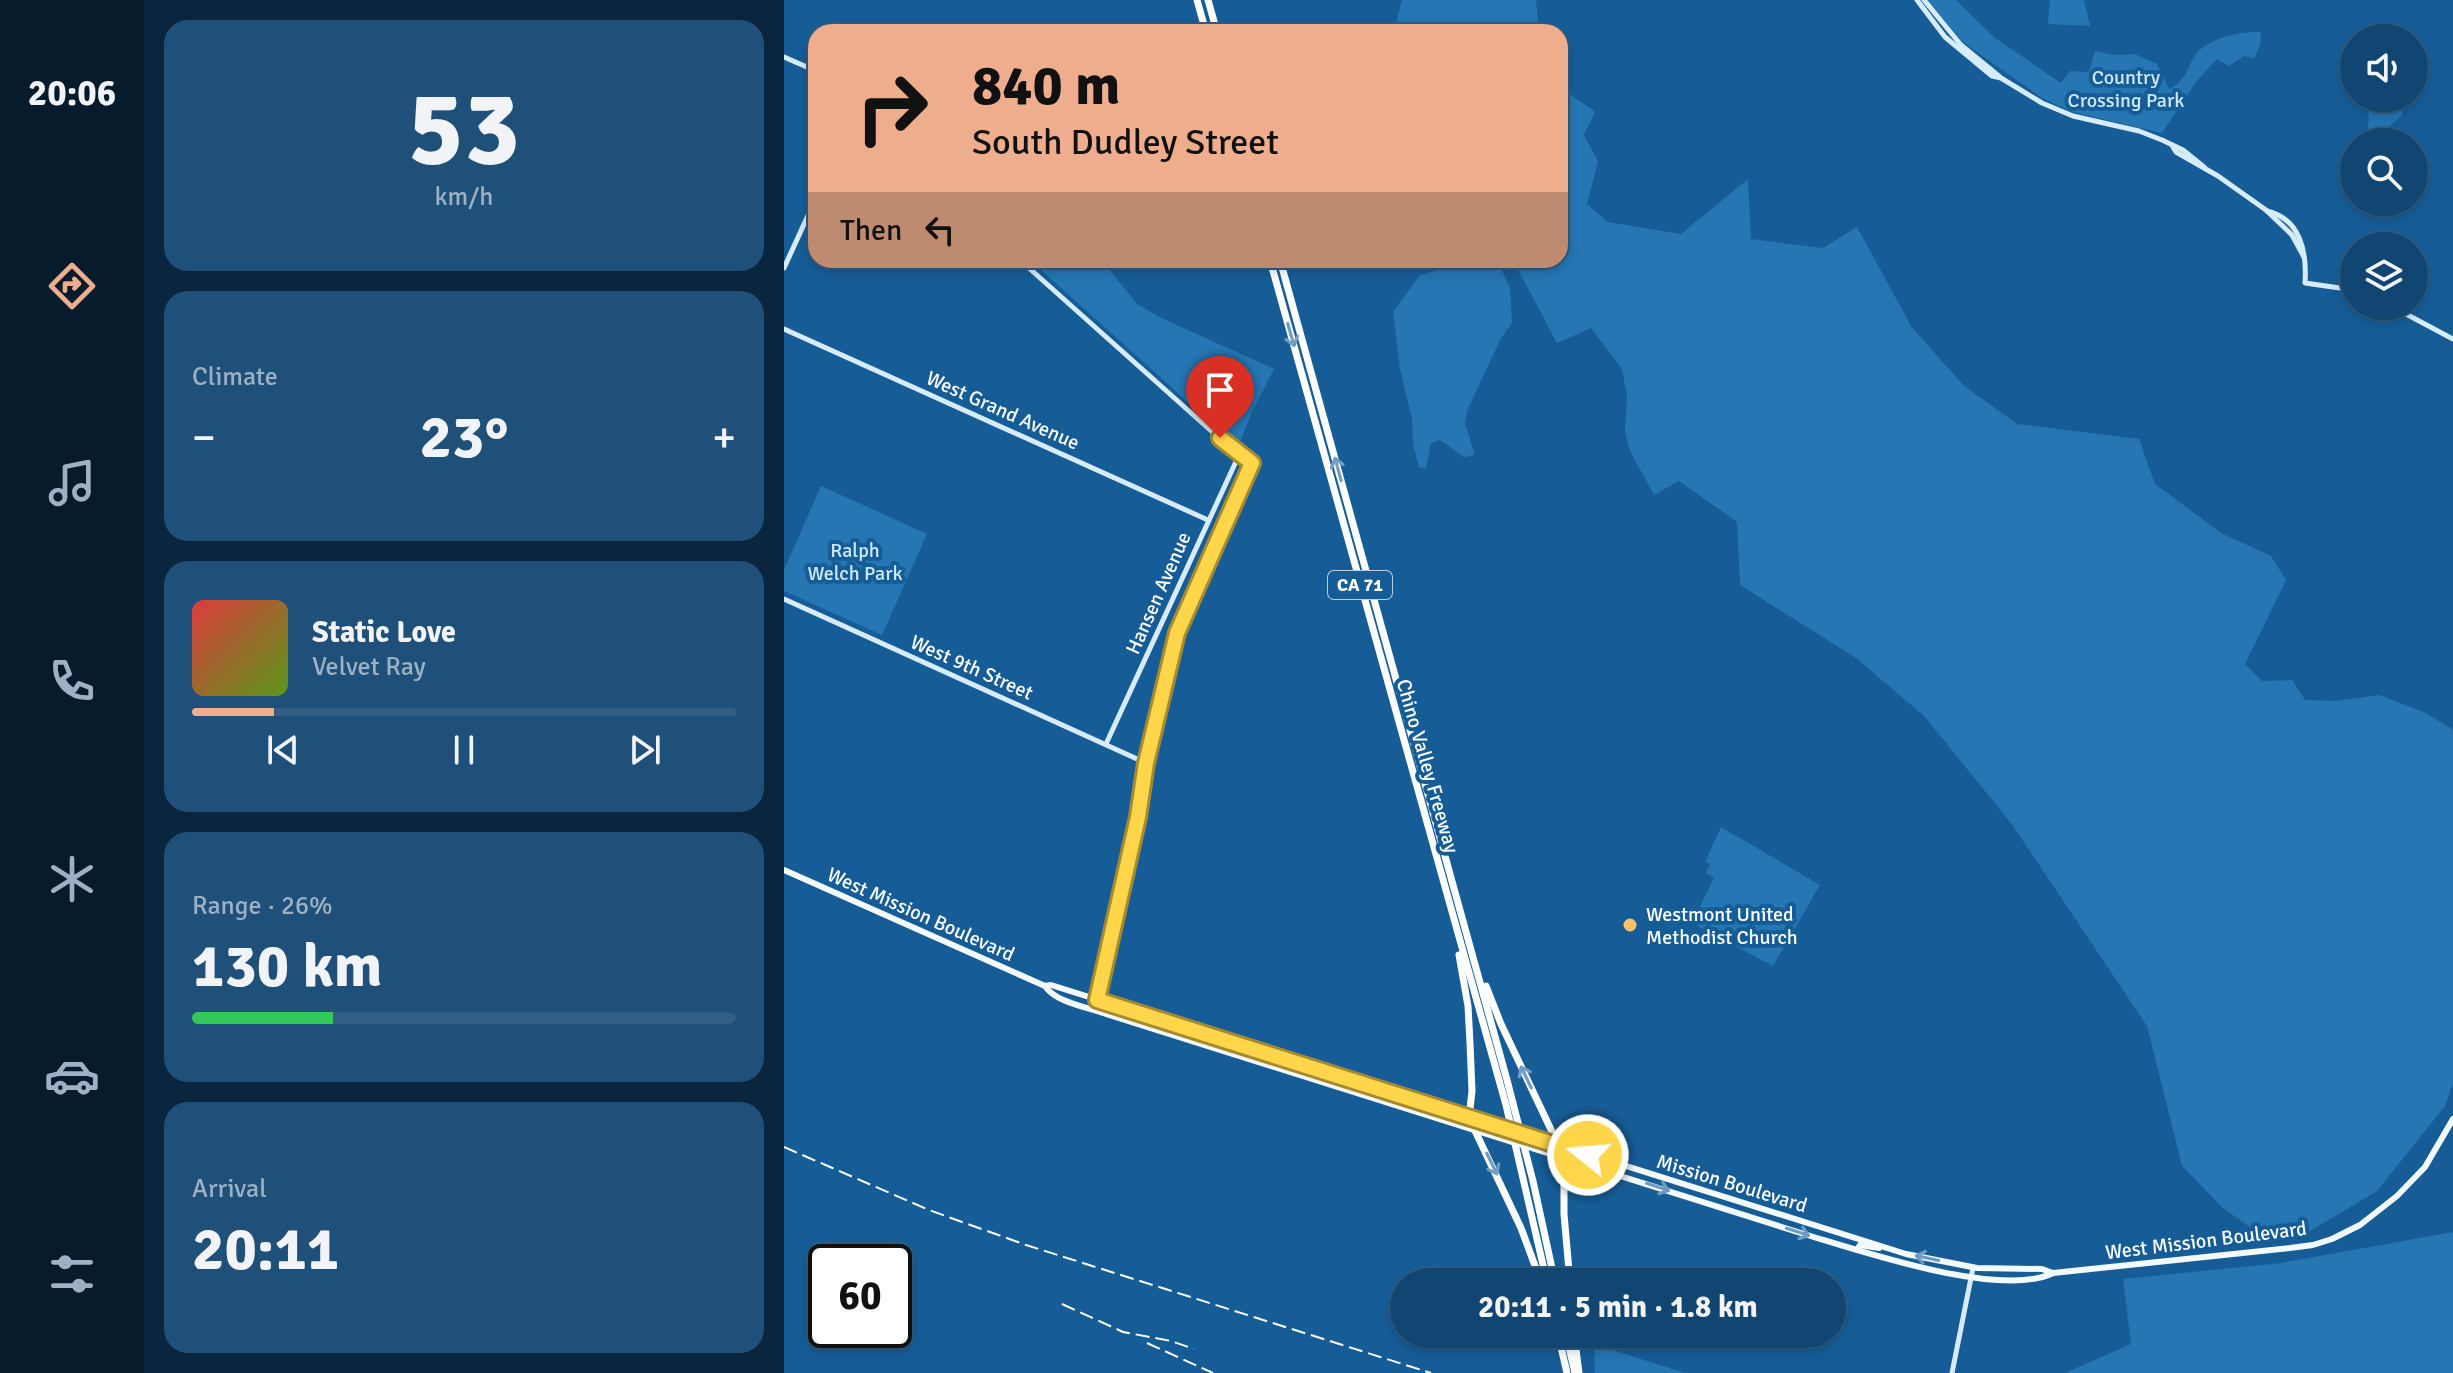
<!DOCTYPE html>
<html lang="en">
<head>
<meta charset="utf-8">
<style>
	:root { --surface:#104671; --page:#1e5079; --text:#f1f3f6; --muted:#9cb1c3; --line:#305e84; --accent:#eead8d }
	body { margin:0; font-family:Signika,sans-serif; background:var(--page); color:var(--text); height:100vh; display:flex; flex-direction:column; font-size:30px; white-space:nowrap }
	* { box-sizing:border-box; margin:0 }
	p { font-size:26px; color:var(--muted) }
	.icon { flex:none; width:44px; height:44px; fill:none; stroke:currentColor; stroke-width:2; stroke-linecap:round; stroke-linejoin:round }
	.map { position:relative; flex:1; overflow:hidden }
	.panel { display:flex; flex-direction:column; gap:20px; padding:20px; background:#09263e; width:640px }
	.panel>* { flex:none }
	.guide { position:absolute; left:24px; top:24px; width:760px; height:244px; border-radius:24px; box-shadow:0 4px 12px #0003,0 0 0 2px var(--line); background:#eead8d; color:#111; overflow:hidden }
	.fabs { position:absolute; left:1556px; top:24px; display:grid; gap:16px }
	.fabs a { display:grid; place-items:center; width:88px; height:88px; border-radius:50%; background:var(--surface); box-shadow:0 4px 12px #0003,0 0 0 2px var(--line); font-size:40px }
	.speed { position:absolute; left:24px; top:1244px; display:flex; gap:16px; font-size:40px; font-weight:700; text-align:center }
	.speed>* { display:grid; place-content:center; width:104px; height:104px; border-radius:50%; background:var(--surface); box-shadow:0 4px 12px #0003,0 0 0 2px var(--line); line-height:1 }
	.speed .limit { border:4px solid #111; border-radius:12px; background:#fff; color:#111 }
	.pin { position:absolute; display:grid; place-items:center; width:68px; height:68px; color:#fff; margin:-82px -34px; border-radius:50% 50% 50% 0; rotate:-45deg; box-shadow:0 0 8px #0007 }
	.pin .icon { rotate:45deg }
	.me { position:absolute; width:88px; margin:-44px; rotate:287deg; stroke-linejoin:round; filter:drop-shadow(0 0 6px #0008) }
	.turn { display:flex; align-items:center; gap:28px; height:168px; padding:0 32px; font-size:36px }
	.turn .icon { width:104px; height:104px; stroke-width:2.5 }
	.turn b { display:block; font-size:56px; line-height:68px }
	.then { display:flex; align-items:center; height:76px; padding:0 32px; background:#0003; gap:16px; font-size:30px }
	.big { font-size:60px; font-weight:800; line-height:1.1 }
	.panel .tile { flex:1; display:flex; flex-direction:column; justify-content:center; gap:12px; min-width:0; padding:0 28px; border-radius:24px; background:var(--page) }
	.panel .dial { align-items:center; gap:0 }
	.dial b { font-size:104px; line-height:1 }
	.song { display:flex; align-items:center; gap:24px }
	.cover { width:96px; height:96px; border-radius:12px; background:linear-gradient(135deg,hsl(0 70% 55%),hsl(90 70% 35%)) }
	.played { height:8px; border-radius:4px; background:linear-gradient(90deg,var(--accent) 15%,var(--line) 15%) }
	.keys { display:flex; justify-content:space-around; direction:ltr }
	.heat { display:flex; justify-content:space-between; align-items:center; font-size:44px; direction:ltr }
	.charge { height:12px; border-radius:6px; background:linear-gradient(90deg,#34c759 26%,var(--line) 0) }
	.trip { position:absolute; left:606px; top:1268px; width:456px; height:80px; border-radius:40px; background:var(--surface); box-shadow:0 4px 12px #0003,0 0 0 2px var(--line); font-weight:800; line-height:80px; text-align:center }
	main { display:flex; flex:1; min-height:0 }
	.tabs { display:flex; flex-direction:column; width:144px; justify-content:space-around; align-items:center; background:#061c2d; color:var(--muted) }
	.tabs .icon { width:56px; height:56px }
	.tabs .selected { color:var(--accent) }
	.tabs b { font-size:36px; color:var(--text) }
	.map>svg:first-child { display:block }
	.green { fill:#2576b3 }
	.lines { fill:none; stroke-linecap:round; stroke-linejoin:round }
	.secondary { stroke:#d6ebfc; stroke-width:5 }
	.primary { stroke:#f2f9ff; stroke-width:6 }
	.highway { stroke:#fff; stroke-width:7 }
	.rail { stroke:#fff; stroke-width:2; stroke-dasharray:14 6; stroke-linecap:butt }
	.oneway { stroke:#739ec1 }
	.oneway2 { stroke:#6e9bc1 }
	.route-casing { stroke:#a68a30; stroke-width:20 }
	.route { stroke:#ffd54a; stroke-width:14 }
	.poi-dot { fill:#ffc268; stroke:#165d97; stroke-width:3 }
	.labels { text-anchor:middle; stroke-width:8; stroke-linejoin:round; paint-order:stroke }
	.shield { fill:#165d97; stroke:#b9cee0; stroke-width:2 }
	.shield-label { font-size:18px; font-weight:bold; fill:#fff }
	.park-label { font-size:20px; fill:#cfe9fc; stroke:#165d97 }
	.street-label { font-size:20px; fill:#fff; stroke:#165d97 }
	.poi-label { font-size:20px; fill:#fff; stroke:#165d97; text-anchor:start }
</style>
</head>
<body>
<main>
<nav class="tabs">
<b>20:06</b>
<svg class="icon selected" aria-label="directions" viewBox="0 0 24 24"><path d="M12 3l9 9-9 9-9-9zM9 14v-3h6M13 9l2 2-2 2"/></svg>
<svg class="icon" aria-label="music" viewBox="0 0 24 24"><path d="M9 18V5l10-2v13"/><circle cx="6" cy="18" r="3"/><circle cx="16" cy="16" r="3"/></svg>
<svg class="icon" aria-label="phone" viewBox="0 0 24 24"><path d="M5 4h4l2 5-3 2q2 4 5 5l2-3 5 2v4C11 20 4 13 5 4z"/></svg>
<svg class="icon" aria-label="climate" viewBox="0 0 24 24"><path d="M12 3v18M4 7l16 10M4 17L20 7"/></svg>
<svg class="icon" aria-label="car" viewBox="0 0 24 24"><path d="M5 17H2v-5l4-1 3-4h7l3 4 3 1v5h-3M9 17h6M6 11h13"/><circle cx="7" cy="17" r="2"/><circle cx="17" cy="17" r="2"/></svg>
<svg class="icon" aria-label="filters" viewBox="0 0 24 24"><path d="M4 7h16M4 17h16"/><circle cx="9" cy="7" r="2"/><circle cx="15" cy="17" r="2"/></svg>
</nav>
<section class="panel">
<div class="tile dial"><b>53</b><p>km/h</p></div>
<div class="tile"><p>Climate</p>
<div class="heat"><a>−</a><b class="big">23°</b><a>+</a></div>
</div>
<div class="tile">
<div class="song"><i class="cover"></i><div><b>Static Love</b><p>Velvet Ray</p></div></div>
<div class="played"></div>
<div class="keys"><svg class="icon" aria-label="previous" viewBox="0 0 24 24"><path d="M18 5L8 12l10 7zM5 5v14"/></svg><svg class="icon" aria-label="pause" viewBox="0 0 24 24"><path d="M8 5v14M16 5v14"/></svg><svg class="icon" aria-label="next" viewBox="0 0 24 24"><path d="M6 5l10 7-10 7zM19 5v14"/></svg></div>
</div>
<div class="tile"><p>Range · 26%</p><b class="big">130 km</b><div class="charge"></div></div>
<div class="tile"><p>Arrival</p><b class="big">20:11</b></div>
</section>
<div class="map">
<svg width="1669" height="1373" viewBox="0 0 1669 1373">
	<rect width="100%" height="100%" fill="#165d97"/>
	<g class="green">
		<polygon points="618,0 752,0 755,32 610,32"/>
		<path d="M 1143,0 L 1172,0 L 1211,38 L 1277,83 L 1286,71 L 1305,72 L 1311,51 L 1329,55 L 1351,54 L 1373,64 L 1385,89 C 1397,85 1403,72 1408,60 C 1418,39 1455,31 1477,32 L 1476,45 L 1470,58 L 1460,56 L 1445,66 L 1433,59 L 1412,82 L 1378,133 L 1289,112 L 1258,98 L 1179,42 Z"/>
		<polygon points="1266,0 1300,0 1306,26 1264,24"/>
		<polygon points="776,83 782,91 811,112 800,135 814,161 803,204 824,222 897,234 964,179 967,239 1039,248 1073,227 1127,326 1179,385 1233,424 1355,439 1371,484 1437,533 1487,556 1502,580 1461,664 1478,681 1508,680 1521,700 1552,701 1595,695 1640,712 1669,730 1669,1083 1661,1106 1593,1191 1526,1231 1477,1235 1439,1208 1398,1166 1363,1026 1227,823 1140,716 1072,658 956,585 953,522 895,481 870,495 846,451 841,432 843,396 838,369 807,328 773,343 729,260 776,260"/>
		<polygon points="1585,98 1618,98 1618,115 1588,142 1584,134"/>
		<polygon points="246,260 318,260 353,304 375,317 490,369 468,412 454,447"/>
		<polygon points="690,260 713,260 726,288 728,323 717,338 683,411 681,424 691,455 680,457 656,440 647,443 642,468 635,467 629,444 628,419 616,369 609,312 636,275"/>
		<polygon points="37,486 143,534 98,635 0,591 0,570"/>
		<polygon points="937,827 1036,885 989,966 908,923 930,878 922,873 926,864 921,862"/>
		<polygon points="1669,1232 1669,1373 1281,1373 1347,1344 1339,1279 1497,1263"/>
		<polygon points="810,1344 901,1373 811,1373"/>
	</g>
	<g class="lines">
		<g class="secondary">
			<polyline points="1133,0 1161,37 1208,76 1217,78 1258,103 1289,116 1355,131 1378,140 1399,150 1420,167"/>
			<polyline points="1140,0 1177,45 1216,77"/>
			<polyline points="0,57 32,71"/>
			<polyline points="1389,147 1392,152 1434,176 1482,210 1508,235 1520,257"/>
			<path d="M 1483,211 C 1517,219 1523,253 1521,283 L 1570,290"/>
			<polyline points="236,260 453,454 468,463 393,633 362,763 354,817 311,1010"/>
			<polyline points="0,268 32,198"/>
			<polyline points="1607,306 1669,339"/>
			<polyline points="0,329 424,520"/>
			<polyline points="0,599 362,763"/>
			<polyline points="322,744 455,455"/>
			<polyline points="1168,1373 1189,1268"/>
		</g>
		<g class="primary">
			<polyline points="0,870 261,986 267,985 1122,1254 1193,1268 1258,1269 1269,1273"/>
			<path d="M 261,986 C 271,1002 302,1007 319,1013 L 1020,1234 C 1077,1251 1217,1299 1269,1273 L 1506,1248 L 1529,1245 L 1548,1239 L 1576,1225 L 1613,1196 L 1641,1167 L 1669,1119"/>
			<polyline points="1073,1250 1076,1245 1095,1248"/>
		</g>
		<g class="highway">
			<polyline points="413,0 422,32"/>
			<polyline points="424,0 433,32"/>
			<polyline points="486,260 722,1105 763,1282"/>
			<polyline points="496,260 723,1080 749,1181 771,1282"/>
			<polyline points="675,955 684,1006 686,1043 688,1091 685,1118 737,1228 757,1282"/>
			<polyline points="702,986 717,1024 780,1157 780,1214 786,1282"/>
			<polyline points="774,1334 783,1373"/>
			<polyline points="782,1334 791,1373"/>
			<polyline points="790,1334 795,1373"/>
		</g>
		<g class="rail">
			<polyline points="0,1147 145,1210 242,1245 647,1373"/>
			<polyline points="278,1304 339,1332 387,1341 410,1349"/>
			<polyline points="363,1343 429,1373"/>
		</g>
	</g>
	<defs><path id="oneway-shaft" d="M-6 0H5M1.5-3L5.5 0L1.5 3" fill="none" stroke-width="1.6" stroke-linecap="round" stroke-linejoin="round" transform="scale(2)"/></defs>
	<g class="oneway">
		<use href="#oneway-shaft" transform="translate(507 335) rotate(74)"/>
		<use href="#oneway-shaft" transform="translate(554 469) rotate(-105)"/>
		<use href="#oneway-shaft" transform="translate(742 1077) rotate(-116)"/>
		<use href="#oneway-shaft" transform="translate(708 1164) rotate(64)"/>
	</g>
	<g class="oneway2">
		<use href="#oneway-shaft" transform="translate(874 1187) rotate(18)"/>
		<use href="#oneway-shaft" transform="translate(1014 1232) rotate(18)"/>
		<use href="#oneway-shaft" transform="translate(1143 1258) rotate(-168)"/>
	</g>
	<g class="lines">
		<defs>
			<polyline id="route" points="436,438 468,463 393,633 362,763 354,817 313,1000 804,1155"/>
		</defs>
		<use href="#route" class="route-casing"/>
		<use href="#route" class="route"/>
	</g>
	<circle class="poi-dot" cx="846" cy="925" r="8"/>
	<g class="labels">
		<rect class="shield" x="544" y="571" width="64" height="28" rx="6"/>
		<g class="shield-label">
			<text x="576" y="591">CA 71</text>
		</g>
		<g class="park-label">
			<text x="1342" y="84">Country<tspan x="1342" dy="23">Crossing Park</tspan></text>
			<text x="71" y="557">Ralph<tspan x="71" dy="23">Welch Park</tspan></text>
		</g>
		<g class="street-label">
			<text transform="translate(219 410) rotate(24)" y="7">West Grand Avenue</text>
			<text transform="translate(374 593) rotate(-66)" y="7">Hansen Avenue</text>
			<text transform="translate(188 667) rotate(24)" y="7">West 9th Street</text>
			<text transform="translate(644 766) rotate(74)" y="7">Chino Valley Freeway</text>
			<text transform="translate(137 914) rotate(24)" y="7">West Mission Boulevard</text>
			<text transform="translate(948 1183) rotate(17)" y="7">Mission Boulevard</text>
			<text transform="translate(1422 1240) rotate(-7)" y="7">West Mission Boulevard</text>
		</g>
		<g class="poi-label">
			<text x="862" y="921">Westmont United<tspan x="862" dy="23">Methodist Church</tspan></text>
		</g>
	</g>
</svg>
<div class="fabs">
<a><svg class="icon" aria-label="sound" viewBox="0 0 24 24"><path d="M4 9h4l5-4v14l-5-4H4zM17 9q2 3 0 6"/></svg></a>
<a><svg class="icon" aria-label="search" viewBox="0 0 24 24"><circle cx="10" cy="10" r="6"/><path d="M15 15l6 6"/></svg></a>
<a><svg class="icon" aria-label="layers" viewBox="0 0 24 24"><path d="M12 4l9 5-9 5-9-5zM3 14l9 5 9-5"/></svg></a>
</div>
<div class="speed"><div class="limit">60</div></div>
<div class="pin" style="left:436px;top:438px;background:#d93025"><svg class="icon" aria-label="arrive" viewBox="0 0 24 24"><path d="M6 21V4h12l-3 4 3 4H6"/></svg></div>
<svg class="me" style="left:804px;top:1155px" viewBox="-20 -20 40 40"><circle r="17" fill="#ffd54a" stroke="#fff" stroke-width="3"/><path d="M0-11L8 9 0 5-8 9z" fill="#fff"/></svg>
<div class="trip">20:11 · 5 min · 1.8 km</div>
<div class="guide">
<div class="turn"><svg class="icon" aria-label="right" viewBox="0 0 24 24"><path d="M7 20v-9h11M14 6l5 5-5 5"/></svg><div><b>840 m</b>South Dudley Street</div></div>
<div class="then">Then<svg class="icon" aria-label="left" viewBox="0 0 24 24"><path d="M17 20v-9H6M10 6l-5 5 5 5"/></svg></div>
</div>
</div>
</main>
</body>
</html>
